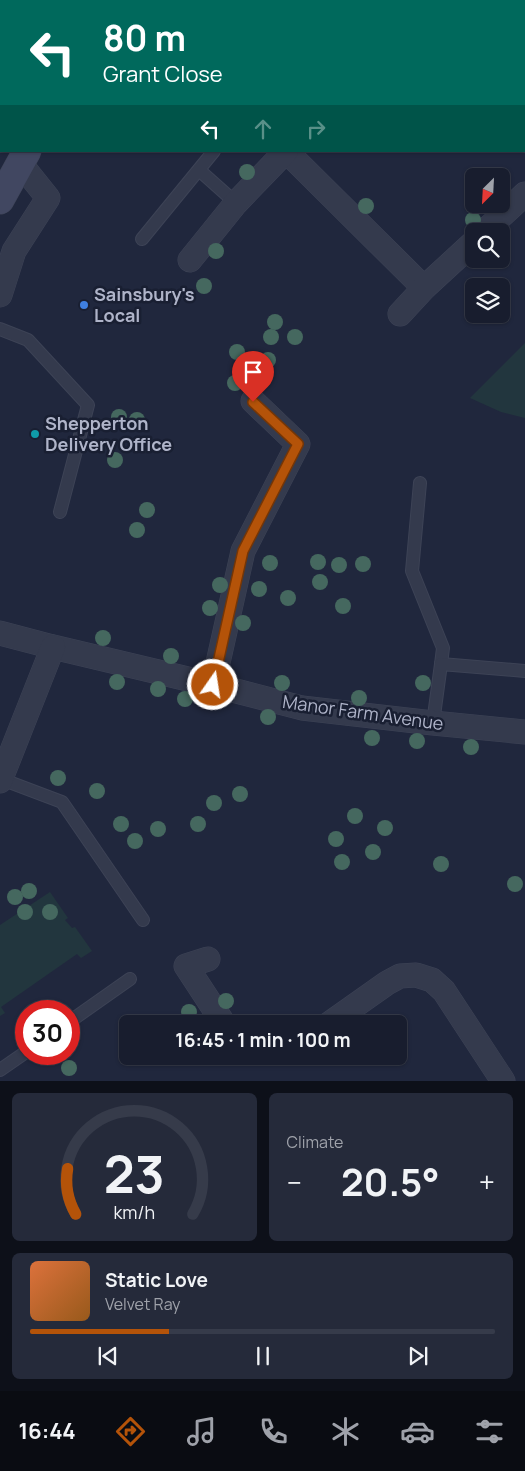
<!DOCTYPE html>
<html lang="en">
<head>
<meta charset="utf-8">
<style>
	:root { --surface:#181d2e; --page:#252a3a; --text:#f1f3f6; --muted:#9fa2aa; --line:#363b4a; --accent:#b45309 }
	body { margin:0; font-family:Manrope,sans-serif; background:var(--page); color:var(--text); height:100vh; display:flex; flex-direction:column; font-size:19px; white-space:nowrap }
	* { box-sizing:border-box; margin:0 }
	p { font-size:16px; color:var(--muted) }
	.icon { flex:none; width:28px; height:28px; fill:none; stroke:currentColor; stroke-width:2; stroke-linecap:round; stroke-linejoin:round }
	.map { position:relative; height:1081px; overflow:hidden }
	.sheet { display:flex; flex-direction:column; gap:12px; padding:12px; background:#0d1019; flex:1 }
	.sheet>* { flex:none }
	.hud { position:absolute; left:0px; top:0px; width:525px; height:152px; box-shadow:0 1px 4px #0004,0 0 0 1px var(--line); background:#00695c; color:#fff; overflow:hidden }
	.needle { width:32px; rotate:204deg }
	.buttons { position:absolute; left:465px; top:168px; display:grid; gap:10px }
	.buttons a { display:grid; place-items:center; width:45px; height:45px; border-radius:8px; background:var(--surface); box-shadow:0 1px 4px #0004,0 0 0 1px var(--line); font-size:25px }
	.speed { position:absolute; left:15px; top:1000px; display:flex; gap:10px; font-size:25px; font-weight:700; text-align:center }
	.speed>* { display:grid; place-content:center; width:65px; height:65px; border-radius:50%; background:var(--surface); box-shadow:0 1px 4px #0004,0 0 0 1px var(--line); line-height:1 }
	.speed .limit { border:8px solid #d22; background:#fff; color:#111 }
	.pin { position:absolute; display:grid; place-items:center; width:42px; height:42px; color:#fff; margin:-51px -21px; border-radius:50% 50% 50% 0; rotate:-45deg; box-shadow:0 0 5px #0007 }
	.pin .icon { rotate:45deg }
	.me { position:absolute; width:55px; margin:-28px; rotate:13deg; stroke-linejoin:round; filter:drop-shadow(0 0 4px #0008) }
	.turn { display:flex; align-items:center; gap:18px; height:105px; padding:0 20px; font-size:22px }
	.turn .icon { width:65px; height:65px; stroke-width:2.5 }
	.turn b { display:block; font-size:35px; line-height:42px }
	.lanes { display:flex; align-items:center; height:48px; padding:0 20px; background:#0003; justify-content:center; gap:25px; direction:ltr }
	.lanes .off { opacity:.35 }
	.big { font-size:38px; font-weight:700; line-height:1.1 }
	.sheet .tile { flex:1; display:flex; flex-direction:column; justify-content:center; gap:8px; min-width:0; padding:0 18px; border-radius:8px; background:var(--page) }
	.sheet .dial { align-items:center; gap:0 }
	.dial svg { height:130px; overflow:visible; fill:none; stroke:var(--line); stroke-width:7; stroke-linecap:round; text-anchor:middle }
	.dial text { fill:var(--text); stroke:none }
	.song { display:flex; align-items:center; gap:15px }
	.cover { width:60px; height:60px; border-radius:8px; background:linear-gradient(135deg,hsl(20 70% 55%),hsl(30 70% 35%)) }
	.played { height:5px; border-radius:2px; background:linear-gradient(90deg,var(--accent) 30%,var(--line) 30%) }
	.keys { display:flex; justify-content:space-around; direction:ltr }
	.heat { display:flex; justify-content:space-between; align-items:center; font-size:28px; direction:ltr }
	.sheet .tiles { flex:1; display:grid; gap:12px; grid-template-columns:1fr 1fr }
	.tile:last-child { grid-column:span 2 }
	.trip { position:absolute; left:119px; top:1015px; width:288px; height:50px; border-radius:8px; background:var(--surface); box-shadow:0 1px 4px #0004,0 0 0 1px var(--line); font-weight:700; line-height:50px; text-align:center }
	.tabs { display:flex; height:80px; justify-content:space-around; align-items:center; background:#0a0c12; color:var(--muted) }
	.tabs .icon { width:35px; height:35px }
	.tabs .current { color:var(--accent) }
	.tabs b { font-size:22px; color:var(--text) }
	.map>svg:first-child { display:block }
	.green { fill:#22363e }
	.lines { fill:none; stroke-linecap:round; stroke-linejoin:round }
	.lane-casing { stroke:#3d4356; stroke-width:14 }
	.street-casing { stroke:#3d4356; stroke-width:25 }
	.secondary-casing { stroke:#3d4356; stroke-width:29 }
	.lane { stroke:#343a4d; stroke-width:12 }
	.street { stroke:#343a4d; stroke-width:24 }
	.secondary { stroke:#414761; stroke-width:28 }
	.tree { fill:#45685f }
	.route-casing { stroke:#753606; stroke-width:12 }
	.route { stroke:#b45309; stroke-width:9 }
	.shop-dot { fill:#3f7fe0; stroke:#191f32; stroke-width:2 }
	.culture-dot { fill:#0f9aa8; stroke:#191f32; stroke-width:2 }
	.labels { text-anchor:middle; stroke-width:5; stroke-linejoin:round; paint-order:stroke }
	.poi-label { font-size:18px; font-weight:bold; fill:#afb4c9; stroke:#191f32; text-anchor:start }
	.street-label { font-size:18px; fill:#afb4c9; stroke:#191f32 }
</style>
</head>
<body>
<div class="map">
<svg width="525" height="1081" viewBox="0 0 525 1081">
	<rect width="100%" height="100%" fill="#20273d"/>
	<g class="green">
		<polygon points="525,343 525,418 501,412 470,398"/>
		<polygon points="50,892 68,918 65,920 72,928 75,927 92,951 81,958 77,954 1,1007 5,1013 0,1016 0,925"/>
	</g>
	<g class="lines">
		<defs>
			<g id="lane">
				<polyline points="124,0 126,1"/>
				<polyline points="199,170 236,203"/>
				<polyline points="142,239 214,151"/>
				<polyline points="0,329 28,340 88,405 60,512"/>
				<polyline points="420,483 412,571 443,648 441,664"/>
				<polyline points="433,723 441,664 525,671"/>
				<polyline points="1,779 62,802 143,920"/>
				<polyline points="69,1022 130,979"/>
				<polyline points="0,1070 26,1052"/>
			</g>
			<g id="street">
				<polyline points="321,0 322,1"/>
				<polyline points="419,1 420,0"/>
				<polyline points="286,151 424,288"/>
				<polyline points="485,231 525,194"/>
				<polyline points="190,260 236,203 286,151"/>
				<polyline points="0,295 14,251 48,198 20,163"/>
				<polyline points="400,314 424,288 474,242"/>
				<polyline points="0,633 53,647 213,685 302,708 433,723 525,732"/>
				<polyline points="213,685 243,551 298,444 253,401"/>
				<polyline points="0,781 53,647"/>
				<polyline points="208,959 186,966 224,1024"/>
				<polyline points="329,1024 387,983 400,976 416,975 432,980 444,991 503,1081"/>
			</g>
			<g id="secondary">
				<polyline points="147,1 148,0"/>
				<polyline points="0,200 27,151"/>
			</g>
		</defs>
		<use href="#lane" class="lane-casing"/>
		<use href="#street" class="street-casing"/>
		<use href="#secondary" class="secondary-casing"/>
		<use href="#lane" class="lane"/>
		<use href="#street" class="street"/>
		<use href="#secondary" class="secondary"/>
	</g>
	<g class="tree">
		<circle cx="247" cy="172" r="8"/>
		<circle cx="366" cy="206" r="8"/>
		<circle cx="473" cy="220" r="8"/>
		<circle cx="216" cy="251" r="8"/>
		<circle cx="204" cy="286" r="8"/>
		<circle cx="275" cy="322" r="8"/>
		<circle cx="271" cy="337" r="8"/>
		<circle cx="295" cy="337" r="8"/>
		<circle cx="237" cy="352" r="8"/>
		<circle cx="268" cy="360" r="8"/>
		<circle cx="244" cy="370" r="8"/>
		<circle cx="235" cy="383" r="8"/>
		<circle cx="119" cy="417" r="8"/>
		<circle cx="137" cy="420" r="8"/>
		<circle cx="142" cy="445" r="8"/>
		<circle cx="115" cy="460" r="8"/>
		<circle cx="147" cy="510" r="8"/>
		<circle cx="137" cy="530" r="8"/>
		<circle cx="318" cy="562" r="8"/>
		<circle cx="270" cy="563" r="8"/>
		<circle cx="363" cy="564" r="8"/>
		<circle cx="339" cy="565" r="8"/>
		<circle cx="320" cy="582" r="8"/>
		<circle cx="220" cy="585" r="8"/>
		<circle cx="259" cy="589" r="8"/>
		<circle cx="288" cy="598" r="8"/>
		<circle cx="343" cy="606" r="8"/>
		<circle cx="210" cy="608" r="8"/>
		<circle cx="243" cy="623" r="8"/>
		<circle cx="103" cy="638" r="8"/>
		<circle cx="171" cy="656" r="8"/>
		<circle cx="117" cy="682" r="8"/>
		<circle cx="282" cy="683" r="8"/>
		<circle cx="423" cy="683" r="8"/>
		<circle cx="158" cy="689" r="8"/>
		<circle cx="359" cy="698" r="8"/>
		<circle cx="185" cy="699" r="8"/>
		<circle cx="268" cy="717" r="8"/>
		<circle cx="372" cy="738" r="8"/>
		<circle cx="417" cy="741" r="8"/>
		<circle cx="471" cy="747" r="8"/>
		<circle cx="58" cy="778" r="8"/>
		<circle cx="97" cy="791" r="8"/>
		<circle cx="240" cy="794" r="8"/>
		<circle cx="214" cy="803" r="8"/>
		<circle cx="355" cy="816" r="8"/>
		<circle cx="121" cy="824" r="8"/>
		<circle cx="198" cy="824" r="8"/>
		<circle cx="385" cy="828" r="8"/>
		<circle cx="158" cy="829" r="8"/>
		<circle cx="336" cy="839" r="8"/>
		<circle cx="135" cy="841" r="8"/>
		<circle cx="373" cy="852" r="8"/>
		<circle cx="342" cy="862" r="8"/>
		<circle cx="441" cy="864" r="8"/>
		<circle cx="515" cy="884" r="8"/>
		<circle cx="29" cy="891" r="8"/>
		<circle cx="15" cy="897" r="8"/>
		<circle cx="25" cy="912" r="8"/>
		<circle cx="50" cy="912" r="8"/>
		<circle cx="226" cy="1001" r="8"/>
		<circle cx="189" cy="1012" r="8"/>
		<circle cx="69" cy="1068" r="8"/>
	</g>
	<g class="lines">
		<defs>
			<polyline id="route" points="213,685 243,551 298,444 253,402"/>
		</defs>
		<use href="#route" class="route-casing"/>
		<use href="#route" class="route"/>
	</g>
	<circle class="shop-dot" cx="84" cy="305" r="5"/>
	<circle class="culture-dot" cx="35" cy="434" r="5"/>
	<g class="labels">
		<g class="poi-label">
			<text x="94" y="301">Sainsbury's<tspan x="94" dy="21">Local</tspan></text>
			<text x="45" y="430">Shepperton<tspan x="45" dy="21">Delivery Office</tspan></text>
		</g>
		<g class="street-label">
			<text transform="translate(363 713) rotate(8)" y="6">Manor Farm Avenue</text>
		</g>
	</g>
</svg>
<div class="buttons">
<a><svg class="needle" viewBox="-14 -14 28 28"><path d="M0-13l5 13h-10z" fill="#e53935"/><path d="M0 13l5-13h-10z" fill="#9fa2aa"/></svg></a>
<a><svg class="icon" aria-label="search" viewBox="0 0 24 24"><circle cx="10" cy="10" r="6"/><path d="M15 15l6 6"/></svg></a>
<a><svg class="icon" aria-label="layers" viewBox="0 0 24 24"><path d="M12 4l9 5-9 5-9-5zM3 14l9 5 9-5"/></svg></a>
</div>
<div class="speed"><div class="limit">30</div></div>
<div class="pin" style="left:253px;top:402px;background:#d93025"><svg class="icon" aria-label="arrive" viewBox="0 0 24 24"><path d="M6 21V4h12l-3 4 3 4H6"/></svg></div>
<svg class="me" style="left:213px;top:685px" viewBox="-20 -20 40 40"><circle r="17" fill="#b45309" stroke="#fff" stroke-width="3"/><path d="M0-11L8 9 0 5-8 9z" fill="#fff"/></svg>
<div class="trip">16:45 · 1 min · 100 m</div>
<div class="hud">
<div class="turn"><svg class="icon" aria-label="left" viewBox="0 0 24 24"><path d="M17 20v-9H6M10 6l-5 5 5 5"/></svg><div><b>80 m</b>Grant Close</div></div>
<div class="lanes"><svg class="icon" aria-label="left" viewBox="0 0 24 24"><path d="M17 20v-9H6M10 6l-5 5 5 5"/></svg><svg class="icon off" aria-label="ahead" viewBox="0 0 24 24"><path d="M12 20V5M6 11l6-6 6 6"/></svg><svg class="icon off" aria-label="right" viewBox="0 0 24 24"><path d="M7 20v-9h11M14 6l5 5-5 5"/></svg></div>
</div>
</div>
<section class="sheet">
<div class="tiles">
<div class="tile dial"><svg viewBox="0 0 100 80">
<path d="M14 69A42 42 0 1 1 86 69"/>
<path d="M14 69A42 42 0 0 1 9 41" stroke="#b45309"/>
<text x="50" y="56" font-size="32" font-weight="700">23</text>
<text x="50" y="72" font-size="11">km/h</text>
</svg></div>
<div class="tile"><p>Climate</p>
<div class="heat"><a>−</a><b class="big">20.5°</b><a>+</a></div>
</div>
<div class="tile">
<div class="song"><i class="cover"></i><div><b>Static Love</b><p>Velvet Ray</p></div></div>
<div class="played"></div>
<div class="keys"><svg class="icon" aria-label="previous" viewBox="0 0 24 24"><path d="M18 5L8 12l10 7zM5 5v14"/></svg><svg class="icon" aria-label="pause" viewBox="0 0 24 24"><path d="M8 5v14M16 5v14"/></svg><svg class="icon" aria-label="next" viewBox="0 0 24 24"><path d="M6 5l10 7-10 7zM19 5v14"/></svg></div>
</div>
</div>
</section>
<nav class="tabs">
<b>16:44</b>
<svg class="icon current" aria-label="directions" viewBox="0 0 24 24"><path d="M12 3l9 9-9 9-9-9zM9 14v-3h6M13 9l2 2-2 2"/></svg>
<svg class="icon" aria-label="music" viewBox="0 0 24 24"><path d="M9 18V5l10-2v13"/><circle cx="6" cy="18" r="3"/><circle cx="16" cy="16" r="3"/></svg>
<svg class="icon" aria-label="phone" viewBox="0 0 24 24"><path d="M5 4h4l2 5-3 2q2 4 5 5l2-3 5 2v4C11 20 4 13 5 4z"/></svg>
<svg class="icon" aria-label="climate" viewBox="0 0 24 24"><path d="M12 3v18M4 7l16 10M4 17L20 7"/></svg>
<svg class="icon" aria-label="car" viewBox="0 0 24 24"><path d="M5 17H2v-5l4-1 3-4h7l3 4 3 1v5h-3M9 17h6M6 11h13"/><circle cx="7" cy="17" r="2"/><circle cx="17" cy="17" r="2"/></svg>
<svg class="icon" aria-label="filters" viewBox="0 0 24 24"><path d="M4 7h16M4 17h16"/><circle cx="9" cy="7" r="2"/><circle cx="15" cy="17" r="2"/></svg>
</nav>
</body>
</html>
